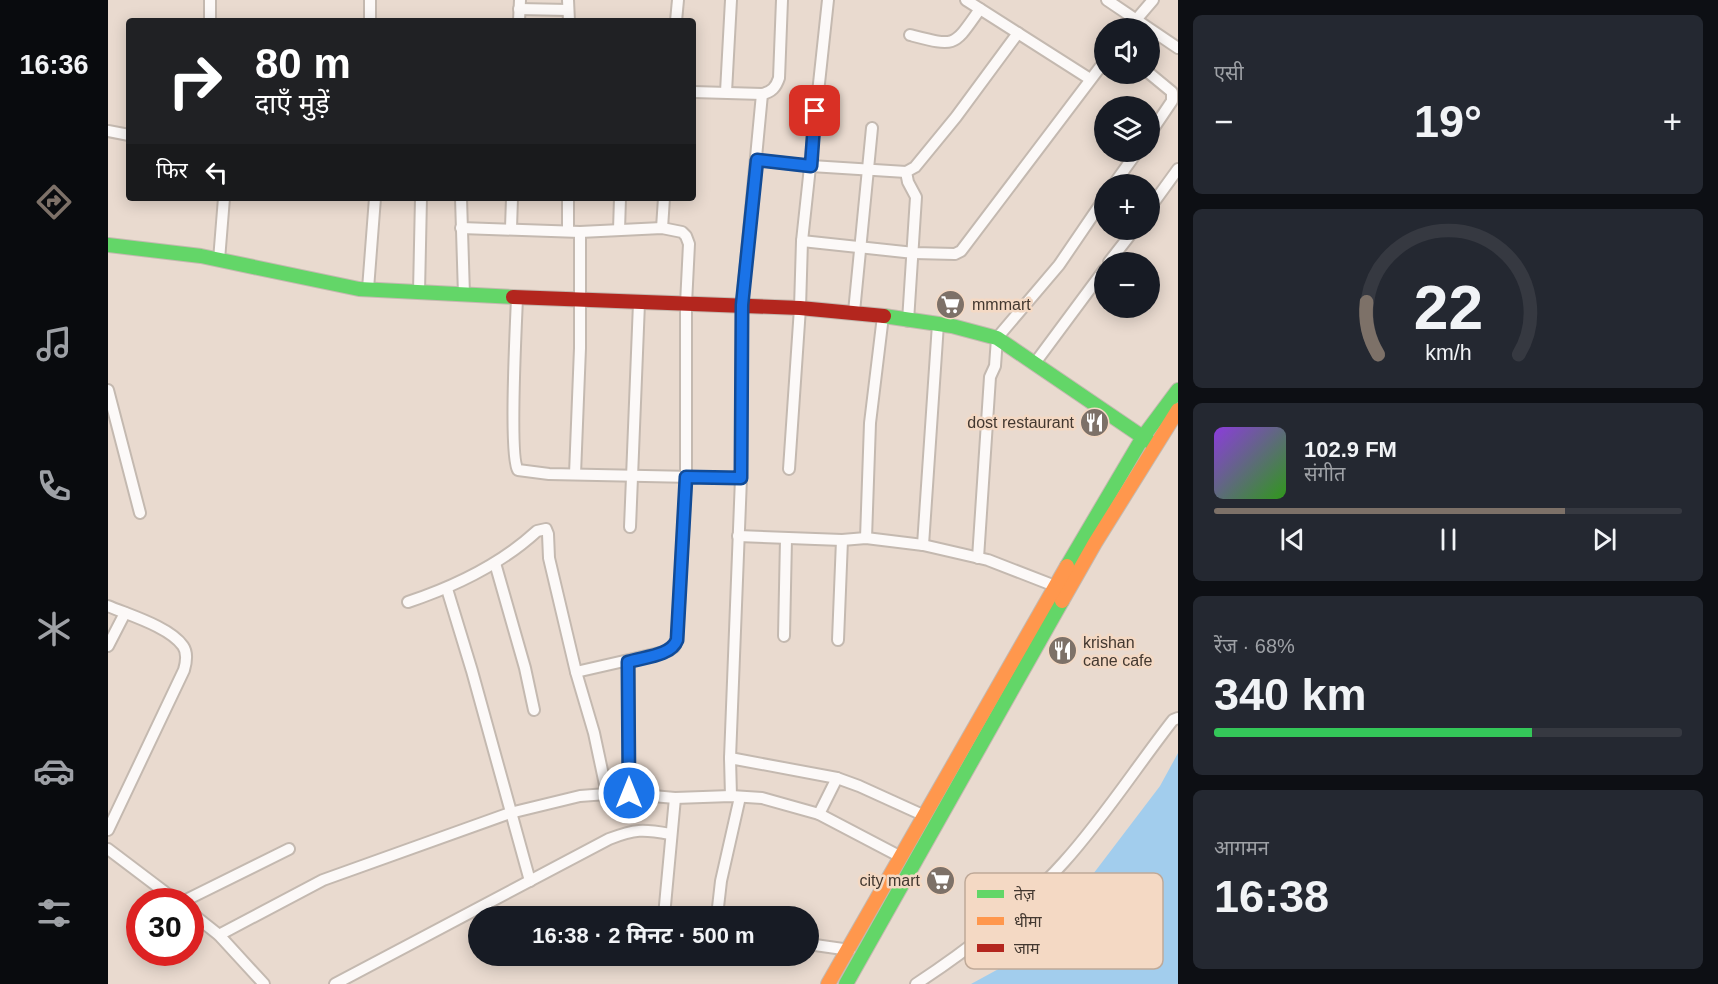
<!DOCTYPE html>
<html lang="hi">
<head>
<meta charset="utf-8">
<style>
	:root { --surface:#171b24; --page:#242831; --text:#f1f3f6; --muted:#9ea1a6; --line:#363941; --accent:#7d7168 }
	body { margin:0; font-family:Arial,"Noto Sans Devanagari",sans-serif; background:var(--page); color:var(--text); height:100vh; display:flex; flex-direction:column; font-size:22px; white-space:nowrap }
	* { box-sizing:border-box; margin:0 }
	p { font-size:20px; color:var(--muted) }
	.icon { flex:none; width:33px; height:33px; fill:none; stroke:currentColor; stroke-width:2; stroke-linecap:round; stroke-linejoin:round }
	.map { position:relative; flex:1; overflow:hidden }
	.panel { display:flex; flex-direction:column; gap:15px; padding:15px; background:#0d0f14; width:540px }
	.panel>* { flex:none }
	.hud { position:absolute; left:18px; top:18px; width:570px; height:183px; border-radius:6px; box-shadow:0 3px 15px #0003; background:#202124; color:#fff; overflow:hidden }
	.tools { position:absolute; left:986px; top:18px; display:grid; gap:12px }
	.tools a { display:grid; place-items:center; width:66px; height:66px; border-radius:50%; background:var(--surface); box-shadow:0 3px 15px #0003; font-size:30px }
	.speed { position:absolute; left:18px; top:888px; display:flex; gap:12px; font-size:30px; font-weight:700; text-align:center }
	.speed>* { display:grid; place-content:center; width:78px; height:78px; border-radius:50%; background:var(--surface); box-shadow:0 3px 15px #0003; line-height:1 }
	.speed .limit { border:9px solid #d22; background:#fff; color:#111 }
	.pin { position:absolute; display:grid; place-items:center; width:51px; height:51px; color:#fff; margin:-26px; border-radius:12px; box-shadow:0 3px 9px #0006 }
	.me { position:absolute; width:66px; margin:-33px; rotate:0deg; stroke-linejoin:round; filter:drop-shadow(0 0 4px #0008) }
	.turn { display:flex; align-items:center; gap:21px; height:126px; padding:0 30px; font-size:27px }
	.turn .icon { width:78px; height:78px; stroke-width:2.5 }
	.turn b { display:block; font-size:42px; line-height:51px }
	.then { display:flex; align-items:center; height:57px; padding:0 30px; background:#0003; gap:12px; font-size:22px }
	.big { font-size:45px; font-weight:700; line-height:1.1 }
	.panel .card { flex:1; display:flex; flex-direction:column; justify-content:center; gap:9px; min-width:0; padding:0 21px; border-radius:9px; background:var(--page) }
	.panel .dial { align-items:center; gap:0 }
	.dial svg { height:156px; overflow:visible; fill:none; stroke:var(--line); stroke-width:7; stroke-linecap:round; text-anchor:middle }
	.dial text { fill:var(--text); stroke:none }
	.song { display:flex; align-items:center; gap:18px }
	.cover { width:72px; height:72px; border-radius:9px; background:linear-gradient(135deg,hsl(270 70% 55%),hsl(110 70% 35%)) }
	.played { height:6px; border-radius:3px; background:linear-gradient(90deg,var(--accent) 75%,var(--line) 75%) }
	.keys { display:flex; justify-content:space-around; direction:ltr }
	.heat { display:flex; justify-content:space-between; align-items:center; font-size:33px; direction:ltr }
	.charge { height:9px; border-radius:4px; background:linear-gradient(90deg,#34c759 68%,var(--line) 0) }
	.trip { position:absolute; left:360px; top:906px; width:351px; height:60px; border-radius:30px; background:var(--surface); box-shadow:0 3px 15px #0003; font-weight:700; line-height:60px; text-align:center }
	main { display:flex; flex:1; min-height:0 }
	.tabs { display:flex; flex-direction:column; width:108px; justify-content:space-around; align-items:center; background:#090b0e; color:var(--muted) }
	.tabs .icon { width:42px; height:42px }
	.tabs .selected { color:var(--accent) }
	.tabs b { font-size:27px; color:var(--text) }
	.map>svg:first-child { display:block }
	.water { fill:#a2cded }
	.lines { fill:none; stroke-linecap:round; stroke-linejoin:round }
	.street-casing { stroke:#c4b9b0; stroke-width:14 }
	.fast-casing { stroke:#c4b9b0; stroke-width:16 }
	.slow-casing { stroke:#c4b9b0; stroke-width:16 }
	.jam-casing { stroke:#c4b9b0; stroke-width:16 }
	.street { stroke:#fcf9f8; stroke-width:10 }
	.fast { stroke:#63d668; stroke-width:14 }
	.slow { stroke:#ff974d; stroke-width:14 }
	.jam { stroke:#b3261e; stroke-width:14 }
	.route-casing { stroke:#114b97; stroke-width:15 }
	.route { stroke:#1a73e8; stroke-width:10 }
	.labels { text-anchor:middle; stroke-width:5; stroke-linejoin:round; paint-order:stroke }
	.poi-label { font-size:16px; fill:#433830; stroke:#f4d9c4; text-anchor:start }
	.key { fill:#f4d9c4; stroke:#bfa998; stroke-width:1.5 }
	.key-label { font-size:16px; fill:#433830 }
</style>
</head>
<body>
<main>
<nav class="tabs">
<b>16:36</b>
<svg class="icon selected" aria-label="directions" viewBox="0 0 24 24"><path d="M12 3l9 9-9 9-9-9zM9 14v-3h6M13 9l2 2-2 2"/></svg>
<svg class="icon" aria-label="music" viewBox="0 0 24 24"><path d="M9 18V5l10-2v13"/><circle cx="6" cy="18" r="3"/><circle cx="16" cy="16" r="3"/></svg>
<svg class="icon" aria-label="phone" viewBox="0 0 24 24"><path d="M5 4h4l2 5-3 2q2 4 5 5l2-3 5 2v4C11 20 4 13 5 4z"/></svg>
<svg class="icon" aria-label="climate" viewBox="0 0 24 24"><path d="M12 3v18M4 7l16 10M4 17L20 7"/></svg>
<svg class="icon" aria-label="car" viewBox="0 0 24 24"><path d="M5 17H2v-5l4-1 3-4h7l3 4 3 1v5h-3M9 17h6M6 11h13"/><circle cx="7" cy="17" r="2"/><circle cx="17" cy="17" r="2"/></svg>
<svg class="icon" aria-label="filters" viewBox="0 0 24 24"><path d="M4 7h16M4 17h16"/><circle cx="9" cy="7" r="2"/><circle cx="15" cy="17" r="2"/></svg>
</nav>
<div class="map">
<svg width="1070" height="984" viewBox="0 0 1070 984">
	<rect width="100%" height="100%" fill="#e9dacf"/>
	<polygon class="water" points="1070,753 1070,984 863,984 896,966 976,886 1052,786"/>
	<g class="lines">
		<defs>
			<g id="street">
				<polyline points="102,0 102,21"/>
				<polyline points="262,0 262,21"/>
				<polyline points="460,0 461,21"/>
				<polyline points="858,0 982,79"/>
				<polyline points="999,0 1070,48"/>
				<polyline points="411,9 460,10"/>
				<polyline points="411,21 412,0"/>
				<polyline points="568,21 570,0"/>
				<polyline points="1021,28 1045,0"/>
				<path d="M 802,35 C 849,47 845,47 872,9"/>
				<polyline points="1041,73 1064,92 1064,101 1041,135"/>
				<path d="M 585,92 L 654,94 C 664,92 668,87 671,78 L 674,0"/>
				<polyline points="618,92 623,0"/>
				<polyline points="0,131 21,135"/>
				<polyline points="649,160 703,166 798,172"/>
				<polyline points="1006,184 1029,152"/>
				<polyline points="353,198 356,295"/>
				<polyline points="460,198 460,231"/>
				<polyline points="1041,209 1070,169"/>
				<polyline points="353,228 472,232 554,228 574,232 578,236 581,244 578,304 578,478 569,640 566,647 560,651 468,672"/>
				<polyline points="403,228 404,198"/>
				<polyline points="554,228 556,198"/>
				<polyline points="511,230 512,198"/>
				<polyline points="694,241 806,253 847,254 853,251 996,62"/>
				<polyline points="111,260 116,198"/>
				<polyline points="1001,262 1026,230"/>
				<polyline points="260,289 267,198"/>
				<polyline points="311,292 313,198"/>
				<path d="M 409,298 C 408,323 401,458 410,470 L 441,474 L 633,478"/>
				<polyline points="746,312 764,128"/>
				<polyline points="800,321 808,197 800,182 798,172 807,167 848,117 910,33"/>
				<polyline points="927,363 996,270"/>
				<polyline points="0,390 32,513"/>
				<polyline points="681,469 692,308 694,241 720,0"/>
				<polyline points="467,474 472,348 472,232"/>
				<polyline points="522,527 531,303"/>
				<polyline points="630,536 734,540 758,538 815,545 880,560 947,586"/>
				<polyline points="758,538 762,423 775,316"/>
				<polyline points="815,545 830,324"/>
				<polyline points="870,558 882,377 887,366 889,338 951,265 996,199"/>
				<polyline points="387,563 417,668 426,710"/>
				<polyline points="339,589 364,671 422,881"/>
				<path d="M 300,602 C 348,586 392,565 429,531 L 438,529 L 440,534 L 441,558 L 468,672 L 486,733 L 499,794"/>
				<path d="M 0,606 C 21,615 62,627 75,646 C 80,653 78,663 76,670 L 0,830"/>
				<polyline points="676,636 678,539"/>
				<polyline points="730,640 734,540"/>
				<polyline points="0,646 17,613"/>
				<polyline points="521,661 521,793"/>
				<polyline points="622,758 633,478 634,305 654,94"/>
				<polyline points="623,796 622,758 729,778 751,786 817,816"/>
				<polyline points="711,814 729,778"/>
				<polyline points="0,849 70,902"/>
				<polyline points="74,902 181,849"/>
				<polyline points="82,912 111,935 156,984"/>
				<polyline points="556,916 567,798"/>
				<polyline points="609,916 613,881 632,797"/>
				<polyline points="111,935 215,880 402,813 472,796 512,793 567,798 623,796 654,798 711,814 793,857"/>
				<polyline points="700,944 742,950"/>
				<path d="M 227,984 L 501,839 C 527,829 535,829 562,834"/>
				<path d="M 808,984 C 857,952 917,906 956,862 C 995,819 1029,766 1065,720 L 1070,718"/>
			</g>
			<g id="fast">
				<polyline points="0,245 93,256 251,289 405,297"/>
				<polyline points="776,316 844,326 889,338 1045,444"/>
				<polyline points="959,566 1035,437 1070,390"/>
				<polyline points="738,984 954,601"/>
			</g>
			<g id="slow">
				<polyline points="954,601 987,543 1070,410"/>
				<polyline points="720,984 959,566"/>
			</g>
			<polyline id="jam" points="405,297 692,308 776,316"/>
		</defs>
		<use href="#street" class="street-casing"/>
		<use href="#fast" class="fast-casing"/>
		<use href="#slow" class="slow-casing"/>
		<use href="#jam" class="jam-casing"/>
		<use href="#street" class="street"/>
		<use href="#fast" class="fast"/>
		<use href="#slow" class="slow"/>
		<use href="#jam" class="jam"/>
	</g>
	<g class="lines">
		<defs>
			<path id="route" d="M 521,793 L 520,662 C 536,657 563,656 569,640 L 578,477 L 633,478 L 634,305 L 649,160 L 703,166 L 707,111"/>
		</defs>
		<use href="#route" class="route-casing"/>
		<use href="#route" class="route"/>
	</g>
	<defs>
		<symbol id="supermarket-disc" viewBox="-11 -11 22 22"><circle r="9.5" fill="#7d7168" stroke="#f4d9c4"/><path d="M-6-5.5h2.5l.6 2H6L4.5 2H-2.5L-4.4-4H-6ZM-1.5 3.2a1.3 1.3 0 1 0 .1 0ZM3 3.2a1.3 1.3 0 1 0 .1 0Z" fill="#fff"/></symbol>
		<symbol id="restaurant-disc" viewBox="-11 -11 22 22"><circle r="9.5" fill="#7d7168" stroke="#f4d9c4"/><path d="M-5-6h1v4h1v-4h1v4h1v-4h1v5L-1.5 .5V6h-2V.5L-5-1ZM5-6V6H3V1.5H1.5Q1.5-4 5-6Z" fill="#fff"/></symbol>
	</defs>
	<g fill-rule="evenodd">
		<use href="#supermarket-disc" x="826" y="288" width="33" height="33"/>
		<use href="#restaurant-disc" x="970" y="406" width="33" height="33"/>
		<use href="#restaurant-disc" x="938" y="634" width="33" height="33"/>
		<use href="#supermarket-disc" x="816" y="864" width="33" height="33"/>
	</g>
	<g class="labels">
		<g class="poi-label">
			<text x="864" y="310">mmmart</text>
			<text x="966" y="428" text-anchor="end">dost restaurant</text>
			<text x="975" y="648">krishan<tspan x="975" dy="18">cane cafe</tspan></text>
			<text x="812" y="886" text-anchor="end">city mart</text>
		</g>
	</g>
	<rect x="857" y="873" width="198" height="96" rx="9" class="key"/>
	<rect x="869" y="890" width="27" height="8" fill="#63d668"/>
	<rect x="869" y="917" width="27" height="8" fill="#ff974d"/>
	<rect x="869" y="944" width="27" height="8" fill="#b3261e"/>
	<g class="key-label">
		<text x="906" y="900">तेज़</text>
		<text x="906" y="927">धीमा</text>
		<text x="906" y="954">जाम</text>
	</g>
</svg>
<div class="tools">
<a><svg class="icon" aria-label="sound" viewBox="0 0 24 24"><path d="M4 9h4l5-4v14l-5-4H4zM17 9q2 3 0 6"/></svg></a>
<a><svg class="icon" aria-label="layers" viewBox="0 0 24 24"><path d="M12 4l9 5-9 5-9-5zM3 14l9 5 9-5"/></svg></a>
<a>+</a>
<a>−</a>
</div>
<div class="speed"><div class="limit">30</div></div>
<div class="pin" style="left:707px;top:111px;background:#d93025"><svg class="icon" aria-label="arrive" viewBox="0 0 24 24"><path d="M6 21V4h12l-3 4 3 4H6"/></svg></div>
<svg class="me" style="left:521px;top:793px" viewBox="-20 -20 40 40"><circle r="17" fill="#1a73e8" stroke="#fff" stroke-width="3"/><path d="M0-11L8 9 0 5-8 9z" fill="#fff"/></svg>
<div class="trip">16:38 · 2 मिनट · 500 m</div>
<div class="hud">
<div class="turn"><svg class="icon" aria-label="right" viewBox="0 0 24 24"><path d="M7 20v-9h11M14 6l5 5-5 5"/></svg><div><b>80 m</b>दाएँ मुड़ें</div></div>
<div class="then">फिर<svg class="icon" aria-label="left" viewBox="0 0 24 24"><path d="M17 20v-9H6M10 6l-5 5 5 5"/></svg></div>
</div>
</div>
<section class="panel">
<div class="card"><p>एसी</p>
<div class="heat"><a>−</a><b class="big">19°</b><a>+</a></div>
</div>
<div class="card dial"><svg viewBox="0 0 100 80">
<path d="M14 69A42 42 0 1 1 86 69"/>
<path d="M14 69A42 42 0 0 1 8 42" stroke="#7d7168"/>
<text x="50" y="56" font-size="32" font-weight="700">22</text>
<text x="50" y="72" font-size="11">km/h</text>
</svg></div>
<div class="card">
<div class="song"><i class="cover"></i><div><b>102.9 FM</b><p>संगीत</p></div></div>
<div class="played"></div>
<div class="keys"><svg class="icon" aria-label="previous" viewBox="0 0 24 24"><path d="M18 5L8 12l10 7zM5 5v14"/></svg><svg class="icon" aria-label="pause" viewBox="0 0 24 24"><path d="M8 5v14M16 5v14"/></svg><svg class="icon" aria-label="next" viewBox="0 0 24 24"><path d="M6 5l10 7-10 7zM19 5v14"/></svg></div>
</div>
<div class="card"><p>रेंज · 68%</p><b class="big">340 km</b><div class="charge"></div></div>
<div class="card"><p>आगमन</p><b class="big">16:38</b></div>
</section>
</main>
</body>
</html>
